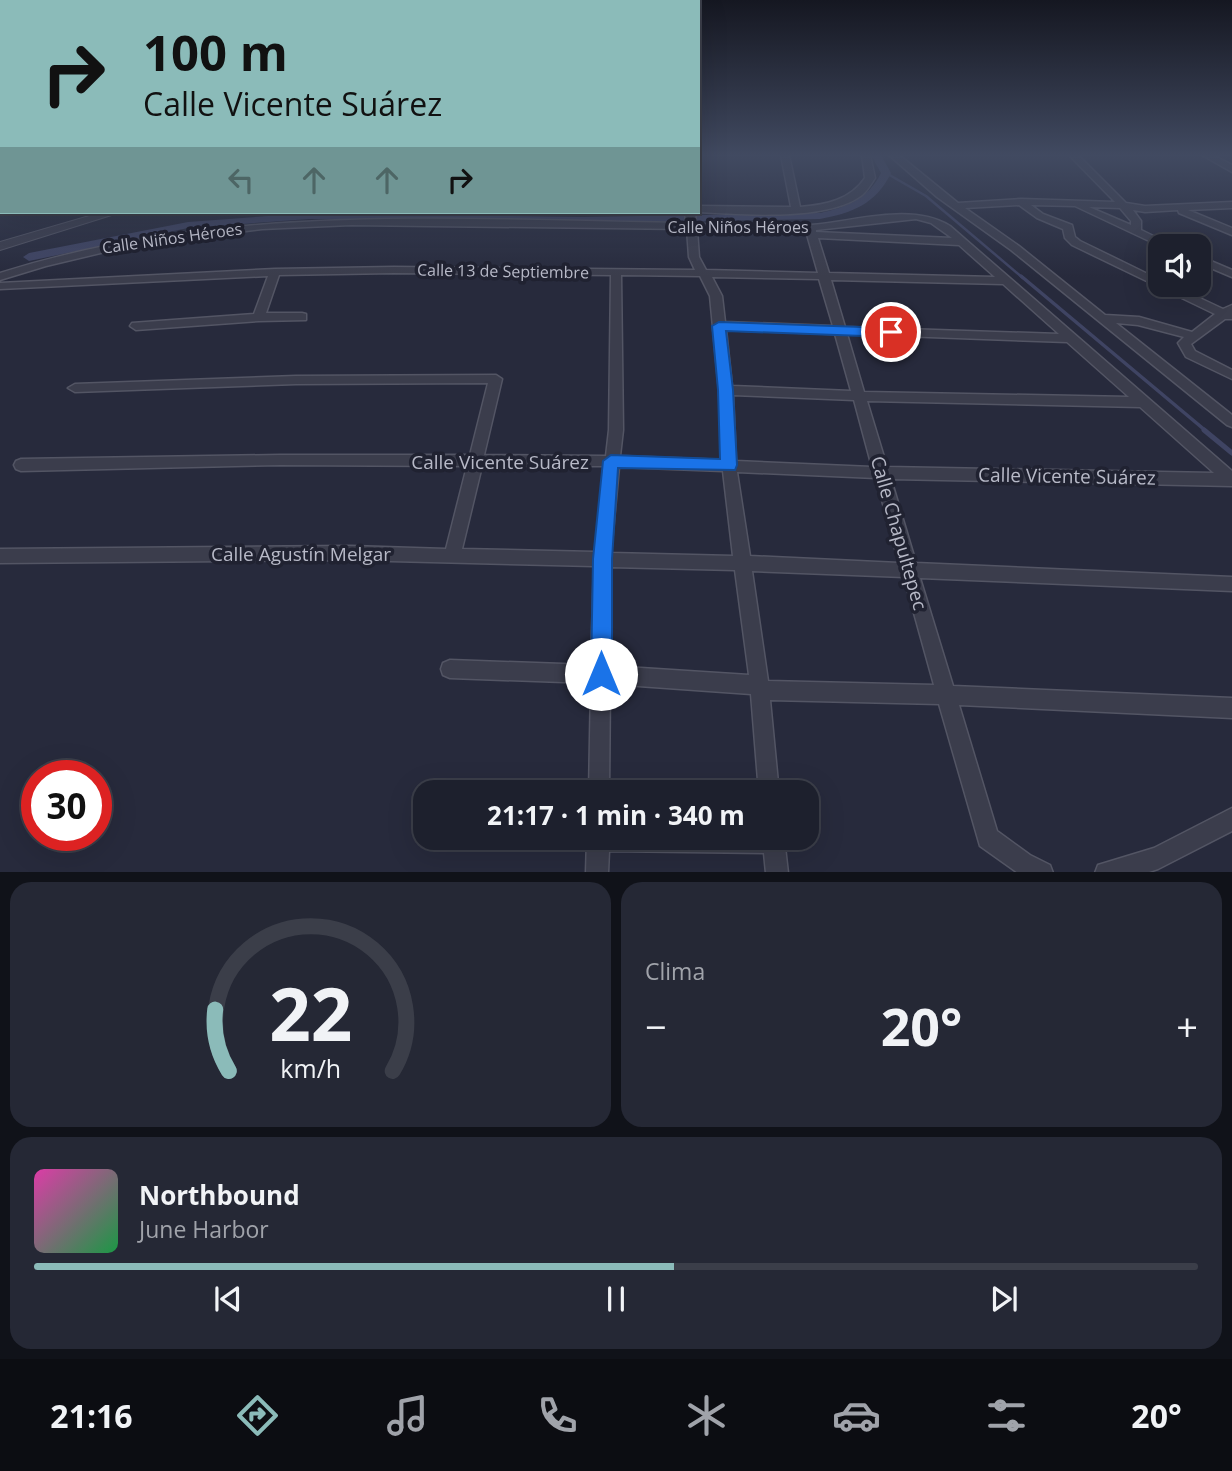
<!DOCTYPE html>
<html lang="es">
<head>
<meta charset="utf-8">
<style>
	:root { --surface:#1d202d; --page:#252835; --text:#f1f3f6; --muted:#a0a3aa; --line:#3b3e49; --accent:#8bbbb9 }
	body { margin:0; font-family:"Open Sans",sans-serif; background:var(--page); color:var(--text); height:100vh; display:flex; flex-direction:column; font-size:26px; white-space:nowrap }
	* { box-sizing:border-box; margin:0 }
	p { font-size:23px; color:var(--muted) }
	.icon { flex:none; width:38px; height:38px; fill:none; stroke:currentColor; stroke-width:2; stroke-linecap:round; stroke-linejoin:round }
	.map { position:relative; height:872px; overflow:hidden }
	.details { display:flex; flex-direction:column; gap:10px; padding:10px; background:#101219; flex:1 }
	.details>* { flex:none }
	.banner { position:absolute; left:0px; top:0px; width:700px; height:214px; box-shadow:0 7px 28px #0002,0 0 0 2px var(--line); background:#8bbbb9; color:#111; overflow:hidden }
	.tools { position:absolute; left:1148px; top:234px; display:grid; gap:14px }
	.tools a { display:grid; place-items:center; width:63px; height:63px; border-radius:14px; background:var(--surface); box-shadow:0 7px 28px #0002,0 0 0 2px var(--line); font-size:35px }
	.speed { position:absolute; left:21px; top:760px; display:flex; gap:14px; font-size:35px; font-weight:700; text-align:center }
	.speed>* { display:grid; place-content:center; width:91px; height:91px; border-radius:50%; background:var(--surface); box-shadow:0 7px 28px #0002,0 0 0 2px var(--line); line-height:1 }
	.speed .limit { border:10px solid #d22; background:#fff; color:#111 }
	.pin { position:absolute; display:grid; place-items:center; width:60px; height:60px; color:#fff; margin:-30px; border:4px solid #fff; border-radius:50%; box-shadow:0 2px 7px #0007 }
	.me { position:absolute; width:77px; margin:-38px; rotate:0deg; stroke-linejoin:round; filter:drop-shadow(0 0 5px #0008) }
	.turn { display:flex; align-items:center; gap:24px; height:147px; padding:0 28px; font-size:32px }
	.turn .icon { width:91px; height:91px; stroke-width:2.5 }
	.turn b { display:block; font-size:49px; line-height:60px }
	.lanes { display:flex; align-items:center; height:66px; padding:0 28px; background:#0003; justify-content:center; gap:35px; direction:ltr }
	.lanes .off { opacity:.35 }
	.big { font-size:52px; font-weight:700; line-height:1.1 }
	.details .tile { flex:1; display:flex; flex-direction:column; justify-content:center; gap:10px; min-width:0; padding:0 24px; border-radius:21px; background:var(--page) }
	.details .dial { align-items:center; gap:0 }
	.dial svg { height:182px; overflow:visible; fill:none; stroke:var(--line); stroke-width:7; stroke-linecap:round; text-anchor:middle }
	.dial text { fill:var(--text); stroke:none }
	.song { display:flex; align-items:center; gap:21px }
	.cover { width:84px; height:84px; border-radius:10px; background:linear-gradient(135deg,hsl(320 70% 55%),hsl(140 70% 35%)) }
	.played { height:7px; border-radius:4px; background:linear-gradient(90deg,var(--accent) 55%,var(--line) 55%) }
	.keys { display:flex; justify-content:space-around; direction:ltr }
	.heat { display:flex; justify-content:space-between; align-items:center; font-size:38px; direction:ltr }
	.details .tiles { flex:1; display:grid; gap:10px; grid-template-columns:1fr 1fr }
	.tile:last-child { grid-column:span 2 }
	.trip { position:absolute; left:413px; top:780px; width:406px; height:70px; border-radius:21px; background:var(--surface); box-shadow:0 7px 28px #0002,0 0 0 2px var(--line); font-weight:700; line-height:70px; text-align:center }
	.tabs { display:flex; height:112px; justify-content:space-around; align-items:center; background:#0c0d12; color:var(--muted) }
	.tabs .icon { width:49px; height:49px }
	.tabs .current { color:var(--accent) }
	.tabs b { font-size:32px; color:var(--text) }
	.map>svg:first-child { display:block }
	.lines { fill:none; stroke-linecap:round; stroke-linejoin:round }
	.stream-far2 { stroke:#3f4463; stroke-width:2.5 }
	.stream-far1 { stroke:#3f4463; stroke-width:3.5 }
	.stream { stroke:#3f4463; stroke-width:5 }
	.canal { fill:#3f4463; fill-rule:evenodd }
	.minor-casing { stroke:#535564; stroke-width:3 }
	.tertiary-casing { stroke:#535564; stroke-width:2 }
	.minor { fill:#3b3d4c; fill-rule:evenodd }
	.tertiary { fill:#3b3d4c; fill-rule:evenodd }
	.route { fill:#1a73e8; stroke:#114b97; stroke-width:2 }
	.labels { text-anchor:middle; stroke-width:7; stroke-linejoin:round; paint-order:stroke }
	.far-street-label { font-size:16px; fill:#b7b9c7; stroke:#202231 }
	.street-label { font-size:19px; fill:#b7b9c7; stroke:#202231 }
</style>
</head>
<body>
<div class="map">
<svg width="1232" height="873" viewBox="0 0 1232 873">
	<rect width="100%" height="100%" fill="#272a3c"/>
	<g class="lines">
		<polyline class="stream-far2" points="886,173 926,196 1023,278"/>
		<polyline class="stream-far1" points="1021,276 1206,431"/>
		<polyline class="stream" points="1204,430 1232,453"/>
		<path class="canal" d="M 871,155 L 881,155 L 891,173 C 876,204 852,213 820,219 L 582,223 L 309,219 L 188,228 L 29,261 L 23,257 L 29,253 L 188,222 L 309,213 L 582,217 L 820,213 C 847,207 868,199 881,173 Z"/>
		<defs>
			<g id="minor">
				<path d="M 781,155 L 789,155 L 800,207 C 826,205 850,200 865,178 L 862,155 L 870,155 L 875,178 C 871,184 867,191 862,195 C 827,222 740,214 697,212 L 698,206 L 791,207 Z"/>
				<path d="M 889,155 L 899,155 L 958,203 L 1021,199 L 1115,202 L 1069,155 L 1078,155 L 1126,203 L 1145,206 L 1232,202 L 1232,208 L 1188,210 L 1232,228 L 1232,235 L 1179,213 L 1178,210 L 1145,212 L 1133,210 L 1141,221 L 1141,230 L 1176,247 L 1162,247 L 1075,206 L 1031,205 L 1043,214 L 1072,225 L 1075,237 L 1080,241 L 1160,280 L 1160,285 L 1172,285 L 1223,309 L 1232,305 L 1232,319 L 1225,319 L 1191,344 L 1195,351 L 1232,370 L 1232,379 L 1186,357 L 1178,343 L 1184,337 L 1138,325 L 1116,323 L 1232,415 L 1232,427 L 1227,425 L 1011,250 L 937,197 ZM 1019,205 L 1037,218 L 1063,229 L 1065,238 L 1072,245 L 1215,314 L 1192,332 L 1139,317 L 1105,315 L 1019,246 L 965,208 ZM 1089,207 L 1120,208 L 1131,221 L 1131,225 Z"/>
				<polygon points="1202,155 1213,155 1232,165 1232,172"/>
				<polygon points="2,194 2,200 0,201 0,195"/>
				<path d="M 685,212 L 695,212 L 696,224 C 734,224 773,227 811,225 C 854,222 911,202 950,226 L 1232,471 L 1232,486 L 891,479 L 916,563 L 1232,577 L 1232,591 L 920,578 L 953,686 L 1232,698 L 1232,718 L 959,705 L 997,831 L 1030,855 L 1050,865 L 1053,873 L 1018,873 L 980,846 L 939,704 L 770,700 L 779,793 L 759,793 L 751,694 L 610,684 L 609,793 L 589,793 L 591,683 L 450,678 L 443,675 L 441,669 L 443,663 L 450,660 L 591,665 L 594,566 L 351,560 L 0,563 L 0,549 L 351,546 L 446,549 L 467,466 L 280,465 L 21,471 L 16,469 L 14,465 L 16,461 L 21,459 L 280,455 L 470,455 L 488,383 L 296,384 L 75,392 L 68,388 L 75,384 L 296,376 L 496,375 L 502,379 L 484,455 L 606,456 L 609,430 L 611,275 L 394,273 L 279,275 L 266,313 L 302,313 L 306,314 L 306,320 L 259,321 L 136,330 L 130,326 L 132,323 L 254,314 L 268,276 L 0,289 L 0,283 L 275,269 L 394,267 L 695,270 L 689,257 L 687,229 L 351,225 L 262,229 L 130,246 L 46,266 L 0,280 L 0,273 C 225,202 454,220 686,223 ZM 916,219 L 931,223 L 952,238 L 816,232 L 816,230 ZM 697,230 L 806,231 L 818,273 L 706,270 L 699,257 ZM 818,238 L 959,245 L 995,277 L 829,273 ZM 621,275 L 700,276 L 710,296 L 719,390 L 722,460 L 620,456 L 623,430 ZM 712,277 L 819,279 L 833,326 L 725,322 L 722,296 ZM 831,280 L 1003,284 L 1059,334 L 845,327 ZM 726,330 L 835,334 L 851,391 L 732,386 ZM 847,334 L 1067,342 L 1129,397 L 864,392 ZM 733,395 L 854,400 L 872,467 L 736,461 ZM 867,401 L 1140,407 L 1214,473 L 887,467 ZM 482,466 L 605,466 L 595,552 L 462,549 ZM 619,467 L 723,471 L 733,556 L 611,553 ZM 737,472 L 876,478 L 899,563 L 750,556 ZM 610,567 L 735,570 L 749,675 L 610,666 ZM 752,571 L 904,577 L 934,685 L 768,681 Z"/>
				<polygon points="1199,256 1232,270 1232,277 1199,263"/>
				<polygon points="1232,808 1232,831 1158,869 1146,873 1095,873 1098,865 1154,848"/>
				<polygon points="587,838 784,838 788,873 766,873 764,853 609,851 608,873 586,873"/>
			</g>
			<polygon id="tertiary" points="103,212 121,212 0,250 0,242"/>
		</defs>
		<use href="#minor" class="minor-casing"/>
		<use href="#tertiary" class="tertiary-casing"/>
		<use href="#minor" class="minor"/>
		<use href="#tertiary" class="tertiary"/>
	</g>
	<linearGradient id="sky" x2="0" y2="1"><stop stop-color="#151721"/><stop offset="0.56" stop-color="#414a61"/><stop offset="1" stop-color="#414a61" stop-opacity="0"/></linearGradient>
	<rect width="1232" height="277" fill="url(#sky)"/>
	<polygon class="route" points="719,322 891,328 898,332 891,337 726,331 733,390 737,465 735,470 618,468 612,559 612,674 609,681 601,684 594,681 591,674 593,559 603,461 611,455 720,459 718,390 712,326"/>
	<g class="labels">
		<g class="far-street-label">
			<text x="738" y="233">Calle Niños Héroes</text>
			<text transform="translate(172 238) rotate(-8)" y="6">Calle Niños Héroes</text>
			<text transform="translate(503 271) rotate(1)" y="6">Calle 13 de Septiembre</text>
		</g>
		<g class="street-label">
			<text x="500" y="469">Calle Vicente Suárez</text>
			<text transform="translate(1067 476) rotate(1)" y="7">Calle Vicente Suárez</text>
			<text transform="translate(899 533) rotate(74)" y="7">Calle Chapultepec</text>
			<text x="301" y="561">Calle Agustín Melgar</text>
		</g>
	</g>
</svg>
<div class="tools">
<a><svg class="icon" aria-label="sound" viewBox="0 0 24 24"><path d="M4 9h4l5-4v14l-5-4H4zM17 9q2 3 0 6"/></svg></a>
</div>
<div class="speed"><div class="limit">30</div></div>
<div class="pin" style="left:891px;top:332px;background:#d93025"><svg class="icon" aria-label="arrive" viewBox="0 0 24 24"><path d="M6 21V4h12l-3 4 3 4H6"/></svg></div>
<svg class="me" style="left:601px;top:674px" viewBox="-20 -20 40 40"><circle r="19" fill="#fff"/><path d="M0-13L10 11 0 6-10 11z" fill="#1a73e8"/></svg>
<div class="trip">21:17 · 1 min · 340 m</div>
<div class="banner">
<div class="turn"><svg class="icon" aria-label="right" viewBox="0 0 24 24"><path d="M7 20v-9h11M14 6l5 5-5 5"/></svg><div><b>100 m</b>Calle Vicente Suárez</div></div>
<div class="lanes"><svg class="icon off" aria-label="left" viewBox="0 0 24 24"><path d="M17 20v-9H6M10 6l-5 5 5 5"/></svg><svg class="icon off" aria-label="ahead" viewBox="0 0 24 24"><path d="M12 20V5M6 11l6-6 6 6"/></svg><svg class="icon off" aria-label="ahead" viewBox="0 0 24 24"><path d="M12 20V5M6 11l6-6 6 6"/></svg><svg class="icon" aria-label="right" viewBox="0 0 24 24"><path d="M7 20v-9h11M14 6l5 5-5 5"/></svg></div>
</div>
</div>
<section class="details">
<div class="tiles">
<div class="tile dial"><svg viewBox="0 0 100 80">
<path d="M14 69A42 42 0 1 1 86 69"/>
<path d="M14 69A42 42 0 0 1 8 42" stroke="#8bbbb9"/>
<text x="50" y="56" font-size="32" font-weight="700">22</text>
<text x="50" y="72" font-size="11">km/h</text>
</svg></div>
<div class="tile"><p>Clima</p>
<div class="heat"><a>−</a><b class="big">20°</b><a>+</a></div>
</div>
<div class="tile">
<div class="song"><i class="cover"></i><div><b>Northbound</b><p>June Harbor</p></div></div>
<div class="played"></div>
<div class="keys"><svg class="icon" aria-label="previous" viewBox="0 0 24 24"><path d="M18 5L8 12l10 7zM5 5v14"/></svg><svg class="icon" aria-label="pause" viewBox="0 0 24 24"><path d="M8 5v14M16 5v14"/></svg><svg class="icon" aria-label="next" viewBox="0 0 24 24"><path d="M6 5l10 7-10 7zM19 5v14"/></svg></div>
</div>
</div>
</section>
<nav class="tabs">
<b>21:16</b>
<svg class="icon current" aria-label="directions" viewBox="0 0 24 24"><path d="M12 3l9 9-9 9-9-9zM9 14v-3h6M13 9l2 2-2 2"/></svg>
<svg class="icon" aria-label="music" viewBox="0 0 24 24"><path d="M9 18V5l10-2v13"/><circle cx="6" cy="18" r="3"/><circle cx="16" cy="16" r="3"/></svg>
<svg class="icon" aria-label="phone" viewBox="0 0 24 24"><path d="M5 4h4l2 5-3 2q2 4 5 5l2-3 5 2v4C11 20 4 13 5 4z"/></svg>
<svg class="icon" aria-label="climate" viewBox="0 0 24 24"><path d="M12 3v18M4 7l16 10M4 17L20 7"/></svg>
<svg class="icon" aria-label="car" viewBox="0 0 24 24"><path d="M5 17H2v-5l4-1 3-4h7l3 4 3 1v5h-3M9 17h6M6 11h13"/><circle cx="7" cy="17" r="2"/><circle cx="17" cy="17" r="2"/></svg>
<svg class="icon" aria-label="filters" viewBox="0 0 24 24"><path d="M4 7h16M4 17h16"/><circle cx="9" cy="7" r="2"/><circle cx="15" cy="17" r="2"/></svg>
<b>20°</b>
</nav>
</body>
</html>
